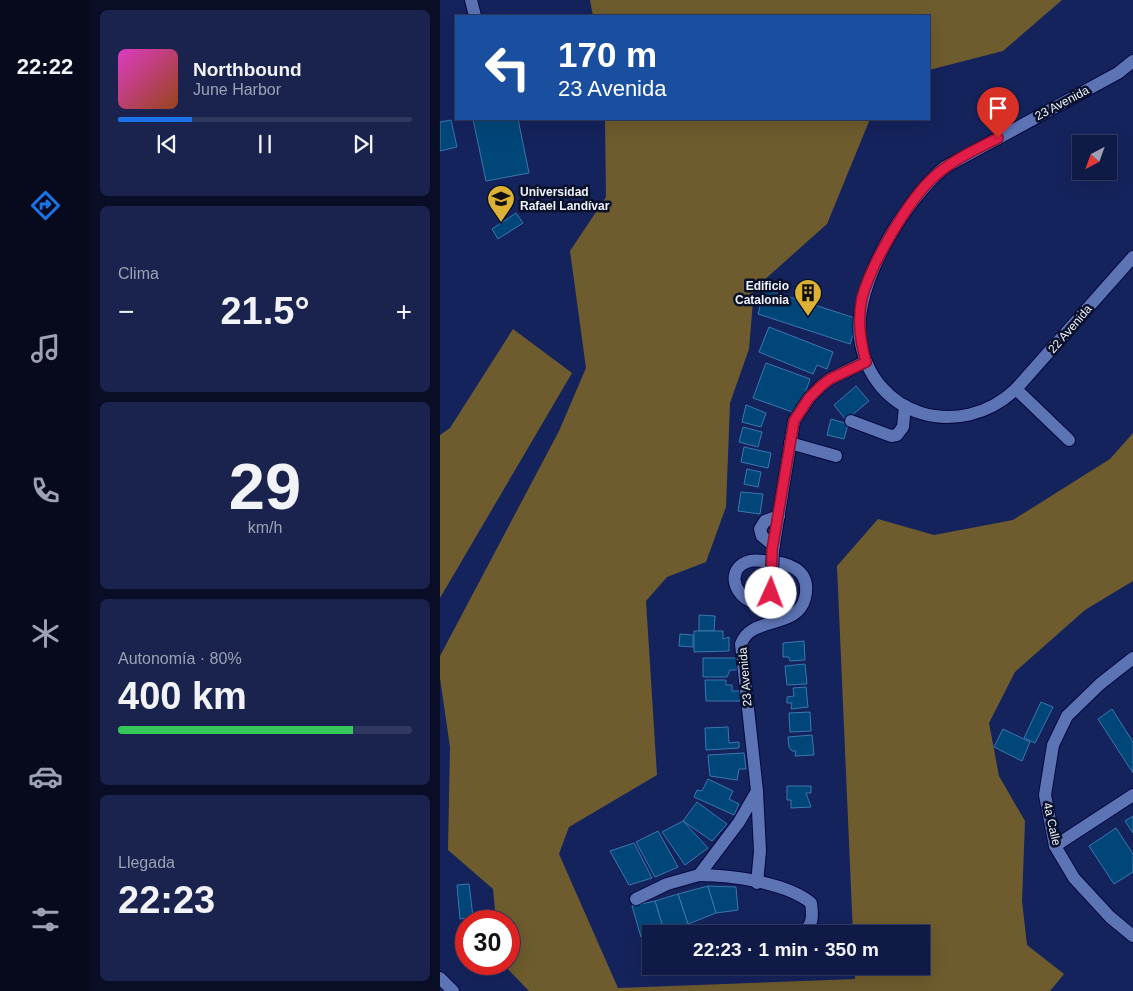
<!DOCTYPE html>
<html lang="es">
<head>
<meta charset="utf-8">
<style>
	:root { --surface:#101a46; --page:#19234d; --text:#f1f3f6; --muted:#9ca1b3; --line:#30385f; --accent:#1a73e8 }
	body { margin:0; font-family:Arial,sans-serif; background:var(--page); color:var(--text); height:100vh; display:flex; flex-direction:column; font-size:19px; white-space:nowrap }
	* { box-sizing:border-box; margin:0 }
	p { font-size:16px; color:var(--muted) }
	.icon { flex:none; width:28px; height:28px; fill:none; stroke:currentColor; stroke-width:2; stroke-linecap:round; stroke-linejoin:round }
	.map { position:relative; flex:1; overflow:hidden }
	.drawer { display:flex; flex-direction:column; gap:10px; padding:10px; background:#090e26; width:350px }
	.drawer>* { flex:none }
	.top-card { position:absolute; left:15px; top:15px; width:475px; height:105px; border-radius:0px; box-shadow:0 5px 20px #0002,0 0 0 1px var(--line); background:#1a4fa0; color:#fff; overflow:hidden }
	.needle { width:32px; rotate:221deg }
	.buttons { position:absolute; left:632px; top:135px; display:grid; gap:10px }
	.buttons a { display:grid; place-items:center; width:45px; height:45px; border-radius:0px; background:var(--surface); box-shadow:0 5px 20px #0002,0 0 0 1px var(--line); font-size:25px }
	.speed { position:absolute; left:15px; top:910px; display:flex; gap:10px; font-size:25px; font-weight:700; text-align:center }
	.speed>* { display:grid; place-content:center; width:65px; height:65px; border-radius:50%; background:var(--surface); box-shadow:0 5px 20px #0002,0 0 0 1px var(--line); line-height:1 }
	.speed .limit { border:8px solid #d22; background:#fff; color:#111 }
	.pin { position:absolute; display:grid; place-items:center; width:42px; height:42px; color:#fff; margin:-51px -21px; border-radius:50% 50% 50% 0; rotate:-45deg; box-shadow:0 0 5px #0007 }
	.pin .icon { rotate:45deg }
	.me { position:absolute; width:55px; margin:-28px; rotate:2deg; stroke-linejoin:round; filter:drop-shadow(0 0 4px #0008) }
	.turn { display:flex; align-items:center; gap:18px; height:105px; padding:0 20px; font-size:22px }
	.turn .icon { width:65px; height:65px; stroke-width:2.5 }
	.turn b { display:block; font-size:35px; line-height:42px }
	.big { font-size:38px; font-weight:700; line-height:1.1 }
	.drawer .card { flex:1; display:flex; flex-direction:column; justify-content:center; gap:8px; min-width:0; padding:0 18px; border-radius:8px; background:var(--page) }
	.drawer .dial { align-items:center; gap:0 }
	.dial b { font-size:65px; line-height:1 }
	.song { display:flex; align-items:center; gap:15px }
	.cover { width:60px; height:60px; border-radius:8px; background:linear-gradient(135deg,hsl(310 70% 55%),hsl(20 70% 35%)) }
	.played { height:5px; border-radius:2px; background:linear-gradient(90deg,var(--accent) 25%,var(--line) 25%) }
	.keys { display:flex; justify-content:space-around; direction:ltr }
	.heat { display:flex; justify-content:space-between; align-items:center; font-size:28px; direction:ltr }
	.charge { height:8px; border-radius:4px; background:linear-gradient(90deg,#34c759 80%,var(--line) 0) }
	.trip { position:absolute; left:202px; top:925px; width:288px; height:50px; border-radius:0px; background:var(--surface); box-shadow:0 5px 20px #0002,0 0 0 1px var(--line); font-weight:700; line-height:50px; text-align:center }
	main { display:flex; flex:1; min-height:0 }
	.dock { display:flex; flex-direction:column; width:90px; justify-content:space-around; align-items:center; background:#060a1c; color:var(--muted) }
	.dock .icon { width:35px; height:35px }
	.dock .on { color:var(--accent) }
	.dock b { font-size:22px; color:var(--text) }
	.map>svg:first-child { display:block }
	.forest { fill:#6e5c2e }
	.building { fill:#004679; stroke:#3c77ae }
	.lines { fill:none; stroke-linecap:round; stroke-linejoin:round }
	.minor-casing { stroke:#040640; stroke-width:14 }
	.minor { stroke:#5c73b4; stroke-width:12 }
	.minor-bridge-casing { stroke:#040640; stroke-width:14; stroke-linecap:butt }
	.minor-bridge { stroke:#5c73b4; stroke-width:12 }
	.route-casing { stroke:#92132f; stroke-width:12 }
	.route { stroke:#e11d48; stroke-width:9 }
	.labels { text-anchor:middle; stroke-width:5; stroke-linejoin:round; paint-order:stroke }
	.street-label { font-size:12px; fill:#eff2fa; stroke:#09112a }
	.poi-label { font-size:12px; font-weight:bold; fill:#eff2fa; stroke:#09112a; text-anchor:start }
</style>
</head>
<body>
<main>
<nav class="dock">
<b>22:22</b>
<svg class="icon on" aria-label="directions" viewBox="0 0 24 24"><path d="M12 3l9 9-9 9-9-9zM9 14v-3h6M13 9l2 2-2 2"/></svg>
<svg class="icon" aria-label="music" viewBox="0 0 24 24"><path d="M9 18V5l10-2v13"/><circle cx="6" cy="18" r="3"/><circle cx="16" cy="16" r="3"/></svg>
<svg class="icon" aria-label="phone" viewBox="0 0 24 24"><path d="M5 4h4l2 5-3 2q2 4 5 5l2-3 5 2v4C11 20 4 13 5 4z"/></svg>
<svg class="icon" aria-label="climate" viewBox="0 0 24 24"><path d="M12 3v18M4 7l16 10M4 17L20 7"/></svg>
<svg class="icon" aria-label="car" viewBox="0 0 24 24"><path d="M5 17H2v-5l4-1 3-4h7l3 4 3 1v5h-3M9 17h6M6 11h13"/><circle cx="7" cy="17" r="2"/><circle cx="17" cy="17" r="2"/></svg>
<svg class="icon" aria-label="filters" viewBox="0 0 24 24"><path d="M4 7h16M4 17h16"/><circle cx="9" cy="7" r="2"/><circle cx="15" cy="17" r="2"/></svg>
</nav>
<section class="drawer">
<div class="card">
<div class="song"><i class="cover"></i><div><b>Northbound</b><p>June Harbor</p></div></div>
<div class="played"></div>
<div class="keys"><svg class="icon" aria-label="previous" viewBox="0 0 24 24"><path d="M18 5L8 12l10 7zM5 5v14"/></svg><svg class="icon" aria-label="pause" viewBox="0 0 24 24"><path d="M8 5v14M16 5v14"/></svg><svg class="icon" aria-label="next" viewBox="0 0 24 24"><path d="M6 5l10 7-10 7zM19 5v14"/></svg></div>
</div>
<div class="card"><p>Clima</p>
<div class="heat"><a>−</a><b class="big">21.5°</b><a>+</a></div>
</div>
<div class="card dial"><b>29</b><p>km/h</p></div>
<div class="card"><p>Autonomía · 80%</p><b class="big">400 km</b><div class="charge"></div></div>
<div class="card"><p>Llegada</p><b class="big">22:23</b></div>
</section>
<div class="map">
<svg width="693" height="991" viewBox="0 0 693 991">
	<rect width="100%" height="100%" fill="#15235d"/>
	<g class="forest">
		<polygon points="150,0 622,0 563,51 489,70 489,16 153,16"/>
		<polygon points="165,119 430,119 387,224 314,289 309,349 290,403 286,507 266,562 227,577 206,601 217,775 129,827 119,854 178,988 415,979 415,966 481,966 481,934 413,934 397,566 438,519 494,535 573,520 670,459 693,433 693,581 645,610 575,672 549,723 559,776 585,821 582,901 587,945 624,974 610,991 89,991 63,964 69,964 69,921 56,921 53,889 8,850 10,747 0,678 0,656 119,431 146,368 130,251 166,197"/>
		<polygon points="73,329 132,373 0,598 0,435 10,428"/>
	</g>
	<g class="building">
		<polygon points="33,119 78,119 89,173 46,181"/>
		<polygon points="11,120 17,147 0,151 0,122"/>
		<polygon points="76,213 83,223 58,239 52,229"/>
		<polygon points="325,289 418,319 410,344 318,314"/>
		<polygon points="329,327 393,352 387,369 377,365 373,374 319,352"/>
		<polygon points="326,363 370,379 358,414 313,398"/>
		<polygon points="416,386 429,401 406,420 394,405"/>
		<polygon points="306,405 326,413 321,427 302,422"/>
		<polygon points="391,419 408,424 404,439 387,435"/>
		<polygon points="303,427 322,432 318,447 299,442"/>
		<polygon points="304,447 331,453 328,468 301,462"/>
		<polygon points="307,469 321,472 318,487 304,484"/>
		<polygon points="301,492 323,494 320,514 298,511"/>
		<polygon points="259,615 275,616 274,631 259,631"/>
		<polygon points="254,631 283,631 283,639 289,637 289,651 254,652"/>
		<polygon points="240,634 253,635 253,647 239,646"/>
		<polygon points="364,641 365,660 350,661 349,657 343,657 343,643"/>
		<polygon points="263,658 297,658 297,670 290,670 287,677 263,677"/>
		<polygon points="365,664 367,684 347,685 345,666"/>
		<polygon points="265,680 286,680 286,685 292,685 292,691 302,691 302,701 266,701"/>
		<polygon points="366,687 368,707 351,709 352,703 347,703 347,697 354,696 353,688"/>
		<polygon points="601,702 613,707 595,743 584,738"/>
		<polygon points="672,709 693,742 693,773 658,719"/>
		<polygon points="370,712 371,731 350,732 349,713"/>
		<polygon points="288,727 289,743 299,742 299,748 266,750 265,728"/>
		<polygon points="563,729 590,742 582,761 554,747"/>
		<polygon points="372,735 374,755 355,756 356,751 352,751 349,747 348,737"/>
		<polygon points="304,753 306,769 299,769 297,780 270,776 268,755"/>
		<polygon points="268,779 293,791 289,799 299,804 294,815 254,797 257,790 262,791"/>
		<polygon points="347,786 371,786 371,793 366,793 371,807 351,808 351,800 347,800"/>
		<polygon points="257,802 287,824 272,841 243,821"/>
		<polygon points="693,816 693,833 685,821"/>
		<polygon points="243,821 268,848 245,865 222,832"/>
		<polygon points="676,828 693,854 693,872 674,884 649,846"/>
		<polygon points="218,831 238,867 215,877 196,842"/>
		<polygon points="194,843 212,878 189,885 170,851"/>
		<polygon points="29,884 33,917 20,919 17,885"/>
		<polygon points="268,886 276,913 248,924 238,894"/>
		<polygon points="268,886 296,887 298,910 276,913"/>
		<polygon points="238,894 248,924 224,931 215,901"/>
		<polygon points="215,901 224,931 201,937 192,906"/>
		<polygon points="26,925 26,955 22,955 20,926"/>
	</g>
	<g class="lines">
		<defs>
			<g id="minor">
				<polyline points="31,0 35,16"/>
				<path d="M 693,61 L 678,73 L 505,167 C 465,200 413,285 420,338 C 431,417 520,442 576,389 L 693,257"/>
				<polyline points="576,389 629,440"/>
				<polyline points="411,421 451,436 457,435 463,427 465,406"/>
				<polyline points="350,443 396,456"/>
				<polyline points="334,546 322,536 320,529 325,521 339,516"/>
				<polyline points="333,550 354,421 369,398 381,386 390,379 425,362"/>
				<polyline points="693,658 660,684 627,716 613,745 605,795 615,846 634,878 670,917 693,936"/>
				<polyline points="317,791 320,851 317,883"/>
				<polyline points="615,846 693,795"/>
				<path d="M 259,875 C 291,875 347,883 371,903 C 373,917 373,926 361,934"/>
				<path d="M 196,899 L 227,884 L 259,875 L 299,822 L 317,791 L 301,644 C 311,615 357,630 365,598 C 372,569 347,562 325,561 C 320,561 314,560 310,561 C 287,567 292,592 310,601 L 325,600 L 331,591"/>
				<polyline points="0,978 13,991"/>
			</g>
		</defs>
		<use href="#minor" class="minor-casing"/>
		<use href="#minor" class="minor"/>
		<defs>
			<polyline id="minor-bridge" points="331,591 333,550"/>
		</defs>
		<use href="#minor-bridge" class="minor-bridge-casing"/>
		<use href="#minor-bridge" class="minor-bridge"/>
	</g>
	<g class="lines">
		<defs>
			<path id="route" d="M 331,593 L 332,550 L 354,421 L 369,398 L 381,386 L 390,379 L 426,362 C 420,341 417,320 422,298 C 431,264 469,198 496,175 C 514,159 537,149 558,138"/>
		</defs>
		<use href="#route" class="route-casing"/>
		<use href="#route" class="route"/>
	</g>
	<defs>
		<symbol id="university-pin" viewBox="-11 -11 22 30"><path d="M0 17L-7.5 6A9.5 9.5 0 1 1 7.5 6Z" fill="#ddb133" stroke="#09112a"/><path d="M0-5L7-2L0 1L-7-2ZM-4 1L0 2.5L4 1V4Q0 6-4 4Z" fill="#111"/></symbol>
		<symbol id="building-pin" viewBox="-11 -11 22 30"><path d="M0 17L-7.5 6A9.5 9.5 0 1 1 7.5 6Z" fill="#ddb133" stroke="#09112a"/><path d="M-4-6H4V6H1V3H-1V6H-4ZM-2.5-4.3h1.7v1.8h-1.7ZM.8-4.3h1.7v1.8H.8ZM-2.5-1h1.7V.8h-1.7ZM.8-1h1.7V.8H.8Z" fill="#111"/></symbol>
	</defs>
	<g fill-rule="evenodd">
		<use href="#university-pin" x="45" y="183" width="32" height="43"/>
		<use href="#building-pin" x="352" y="277" width="32" height="43"/>
	</g>
	<g class="labels">
		<g class="street-label">
			<text transform="translate(622 103) rotate(-28)" y="4">23 Avenida</text>
			<text transform="translate(630 329) rotate(-49)" y="4">22 Avenida</text>
			<text transform="translate(305 677) rotate(-95)" y="4">23 Avenida</text>
			<text transform="translate(612 824) rotate(77)" y="4">4a Calle</text>
		</g>
		<g class="poi-label">
			<text x="80" y="196">Universidad<tspan x="80" dy="14">Rafael Landívar</tspan></text>
			<text x="349" y="290" text-anchor="end">Edificio<tspan x="349" dy="14">Catalonia</tspan></text>
		</g>
	</g>
</svg>
<div class="buttons">
<a><svg class="needle" viewBox="-14 -14 28 28"><path d="M0-13l5 13h-10z" fill="#e53935"/><path d="M0 13l5-13h-10z" fill="#9ca1b3"/></svg></a>
</div>
<div class="speed"><div class="limit">30</div></div>
<div class="pin" style="left:558px;top:138px;background:#d93025"><svg class="icon" aria-label="arrive" viewBox="0 0 24 24"><path d="M6 21V4h12l-3 4 3 4H6"/></svg></div>
<svg class="me" style="left:331px;top:593px" viewBox="-20 -20 40 40"><circle r="19" fill="#fff"/><path d="M0-13L10 11 0 6-10 11z" fill="#e11d48"/></svg>
<div class="trip">22:23 · 1 min · 350 m</div>
<div class="top-card">
<div class="turn"><svg class="icon" aria-label="left" viewBox="0 0 24 24"><path d="M17 20v-9H6M10 6l-5 5 5 5"/></svg><div><b>170 m</b>23 Avenida</div></div>
</div>
</div>
</main>
</body>
</html>
